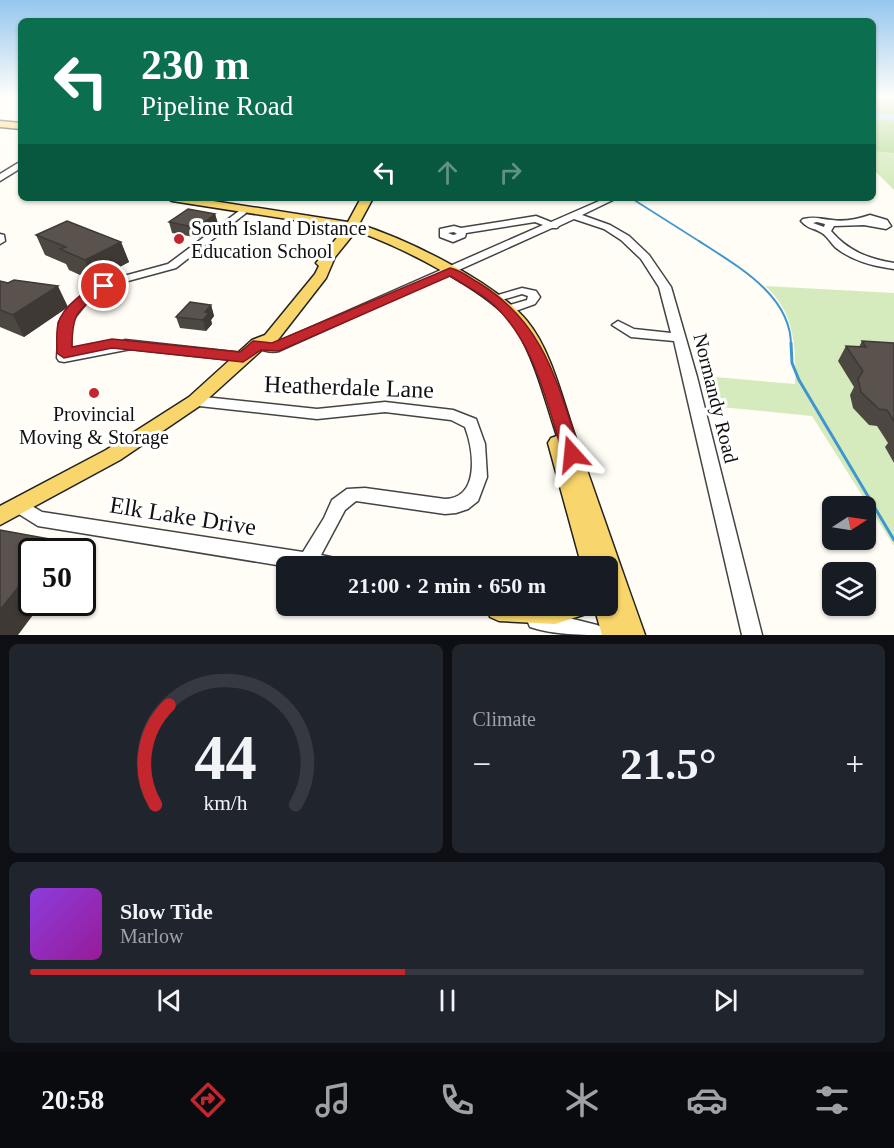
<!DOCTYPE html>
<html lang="en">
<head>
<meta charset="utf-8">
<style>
	:root { --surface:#171b24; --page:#20242c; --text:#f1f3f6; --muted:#9ea1a6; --line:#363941; --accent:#c4262e }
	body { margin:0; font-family:Georgia,serif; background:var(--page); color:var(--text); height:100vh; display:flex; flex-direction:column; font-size:22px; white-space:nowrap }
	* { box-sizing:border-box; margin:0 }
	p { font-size:20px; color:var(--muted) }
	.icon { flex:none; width:33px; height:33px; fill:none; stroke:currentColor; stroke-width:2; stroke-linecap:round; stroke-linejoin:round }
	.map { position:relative; height:635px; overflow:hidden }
	.sheet { display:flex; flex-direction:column; gap:9px; padding:9px; background:#0d0f14; flex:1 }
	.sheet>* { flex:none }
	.banner { position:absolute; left:18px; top:18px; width:858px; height:183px; border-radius:9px; box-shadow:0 2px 4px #0004; background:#0b6e4f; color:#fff; overflow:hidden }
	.needle { width:39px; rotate:78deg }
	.controls { position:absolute; left:822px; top:496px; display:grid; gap:12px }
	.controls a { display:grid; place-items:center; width:54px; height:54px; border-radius:9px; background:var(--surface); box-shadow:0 2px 4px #0004; font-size:30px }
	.speed { position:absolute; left:18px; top:538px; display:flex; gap:12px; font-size:30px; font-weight:700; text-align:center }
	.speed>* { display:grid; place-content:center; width:78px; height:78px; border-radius:50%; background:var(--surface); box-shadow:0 2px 4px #0004; line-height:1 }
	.speed .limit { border:3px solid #111; border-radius:9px; background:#fff; color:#111 }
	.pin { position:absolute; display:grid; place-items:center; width:51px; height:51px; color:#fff; margin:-26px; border:3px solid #fff; border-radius:50%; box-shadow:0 2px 6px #0007 }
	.me { position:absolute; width:66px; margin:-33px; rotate:342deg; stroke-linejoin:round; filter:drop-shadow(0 0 4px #0008) }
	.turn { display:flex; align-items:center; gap:21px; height:126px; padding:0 24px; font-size:27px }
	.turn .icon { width:78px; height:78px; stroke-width:2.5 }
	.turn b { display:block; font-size:42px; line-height:51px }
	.lanes { display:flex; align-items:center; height:57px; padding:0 24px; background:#0003; justify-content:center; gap:30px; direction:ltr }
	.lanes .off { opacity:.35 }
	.big { font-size:45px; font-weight:600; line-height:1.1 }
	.sheet .widget { flex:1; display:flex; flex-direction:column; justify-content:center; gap:9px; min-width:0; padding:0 21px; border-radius:9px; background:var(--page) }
	.sheet .dial { align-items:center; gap:0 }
	.dial svg { height:156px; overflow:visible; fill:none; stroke:var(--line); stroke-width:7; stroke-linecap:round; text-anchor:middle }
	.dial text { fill:var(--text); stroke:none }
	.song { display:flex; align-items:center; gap:18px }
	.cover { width:72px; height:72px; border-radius:9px; background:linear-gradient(135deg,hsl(270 70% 55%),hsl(300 70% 35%)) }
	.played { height:6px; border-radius:3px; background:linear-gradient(90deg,var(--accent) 45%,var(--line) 45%) }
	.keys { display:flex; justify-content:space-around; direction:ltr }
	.heat { display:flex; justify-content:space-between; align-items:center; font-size:33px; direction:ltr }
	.sheet .tiles { flex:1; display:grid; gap:9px; grid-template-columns:1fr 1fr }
	.widget:last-child { grid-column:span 2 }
	.trip { position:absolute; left:276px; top:556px; width:342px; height:60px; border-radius:9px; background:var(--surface); box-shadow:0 2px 4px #0004; font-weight:600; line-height:60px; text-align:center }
	.dock { display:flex; height:96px; justify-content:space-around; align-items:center; background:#090b0e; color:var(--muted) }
	.dock .icon { width:42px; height:42px }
	.dock .current { color:var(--accent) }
	.dock b { font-size:27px; color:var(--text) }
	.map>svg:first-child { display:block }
	.green { fill:#d5ebbd }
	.forest { fill:#b9dc9c }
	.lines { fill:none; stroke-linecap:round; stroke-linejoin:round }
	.stream-far2 { stroke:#3f96cf; stroke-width:1.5 }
	.stream-far1 { stroke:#3f96cf; stroke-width:2 }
	.stream { stroke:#3f96cf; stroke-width:3 }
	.river { fill:#b9e0f7; fill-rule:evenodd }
	.minor-casing { stroke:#444; stroke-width:3 }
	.major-casing { stroke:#222; stroke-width:3 }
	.minor { fill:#fff; fill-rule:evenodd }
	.major { fill:#f9d66b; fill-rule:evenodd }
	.wall { fill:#4d4742 }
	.shaded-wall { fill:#3f3936 }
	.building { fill:#5a524d; stroke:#3f3936; stroke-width:1.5 }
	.route { fill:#c4262e; stroke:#7f191e; stroke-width:1.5 }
	.poi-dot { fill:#c4262e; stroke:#fff; stroke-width:2 }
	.labels { text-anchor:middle; stroke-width:6; stroke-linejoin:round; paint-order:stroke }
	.poi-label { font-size:20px; fill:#111; stroke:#fff; text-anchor:start }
	.street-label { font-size:20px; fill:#111; stroke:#fff }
	.near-street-label { font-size:24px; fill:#111; stroke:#fff }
</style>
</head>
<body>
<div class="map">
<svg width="894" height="635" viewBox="0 0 894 635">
	<rect width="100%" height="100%" fill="#fffdf5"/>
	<g class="green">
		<polygon points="894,97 894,190 873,169 873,100"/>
		<path d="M 765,286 L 894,293 L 894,546 L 812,416 L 711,406 L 703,376 L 795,384 C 796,347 795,312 765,286 Z"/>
	</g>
	<polygon class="forest" points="873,97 894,97 894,153 873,151"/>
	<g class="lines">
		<polyline class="stream-far2" points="631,198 702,243"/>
		<path class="stream-far1" d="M 699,241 C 737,266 791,295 791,345"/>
		<polyline class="stream" points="791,343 792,363 799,380 894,540"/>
		<polygon class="river" points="873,113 894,115 894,121 873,119"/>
		<defs>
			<g id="minor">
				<polygon points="18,163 21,163 21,168 0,181 0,174"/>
				<path d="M 606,198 L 617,198 L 582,215 L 610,225 L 629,236 L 649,255 L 671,287 L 697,377 L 762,635 L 742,635 L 674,341 L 631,337 L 612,325 L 618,321 L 634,329 L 671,333 L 659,287 L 641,259 L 621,240 L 604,229 L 574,219 L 559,226 L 557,228 L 552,228 L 279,351 C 271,353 257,350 252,344 L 258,340 L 273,344 L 543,225 L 535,222 L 466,233 L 465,237 L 453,242 L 440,237 L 440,229 L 454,226 L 461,228 L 536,216 L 551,222 ZM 454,232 L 457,234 L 453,235 L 448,233 Z"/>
				<polygon points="243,208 246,209 246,213 176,268 117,284 88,301 71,322 71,352 119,343 125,340 243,353 250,357 248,360 243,361 131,349 64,362 59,361 57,358 59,322 80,297 109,280 168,264"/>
				<path d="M 870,215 L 887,220 L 891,226 L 886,229 L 864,225 L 834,226 L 831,231 C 848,251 869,259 894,263 L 894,269 C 873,266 852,261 835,247 C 831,243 827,236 822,233 C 813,227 809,230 801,221 L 803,219 C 817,216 818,219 832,220 C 845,222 858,219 870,215 ZM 817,222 L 825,224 L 824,227 L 813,223 Z"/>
				<polygon points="0,234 4,235 5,241 0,244"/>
				<polygon points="522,288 536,291 540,297 535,304 507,314 501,310 503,307 527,300 528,296 522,294 495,302 489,299 491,297"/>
				<path d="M 195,396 L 317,409 L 385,402 L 453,410 L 476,419 L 485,444 L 487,477 L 478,501 L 468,509 L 456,513 L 445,514 L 356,501 L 345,510 L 321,555 L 349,561 L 351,567 L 289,567 L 38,526 L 14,511 L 12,506 L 14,501 L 20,499 L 42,512 L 303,552 L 324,518 L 332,500 L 347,489 L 365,488 L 445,499 C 480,498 474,451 465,427 L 451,420 L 385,412 L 317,419 L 190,405 L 188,401 L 190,397 Z"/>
				<path d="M 537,610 L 597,625 L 604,628 L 607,635 C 581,635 555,635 530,627 L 527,620 L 530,613 Z"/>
			</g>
			<g id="major">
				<polygon points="0,121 21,123 21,129 0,127"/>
				<path d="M 166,198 L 194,198 L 348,222 L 361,198 L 373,198 L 359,224 C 408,240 494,281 527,321 C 551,350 562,398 574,433 C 598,501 621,568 645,635 L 602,635 L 594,606 L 608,606 L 608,567 L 582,567 L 548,443 L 551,438 L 557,436 C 545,400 536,362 516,328 C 494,293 396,244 356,231 L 335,257 L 326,278 L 277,341 L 264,348 L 201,405 L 120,460 L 0,525 L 0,506 L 106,450 L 189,397 L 252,340 L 265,335 L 315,274 L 319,266 L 316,263 L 345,228 L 172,201 Z"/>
				<polygon points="488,606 589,606 586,614 555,624 499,621 490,617"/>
			</g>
		</defs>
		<use href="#minor" class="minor-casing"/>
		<use href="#major" class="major-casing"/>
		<use href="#minor" class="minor"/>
		<use href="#major" class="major"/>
	</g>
	<g class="wall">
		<polygon points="215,214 218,224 199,238 172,233 169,222"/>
		<polygon points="36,235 121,242 129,262 93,281 69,270 66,264 45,255"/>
		<polygon points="0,281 68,307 24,337 0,327"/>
		<polygon points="211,305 214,316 211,320 212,324 206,331 180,328 176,317"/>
		<polygon points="862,341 894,343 894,463 885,447 888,443 877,426 869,425 853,408 850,395 854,387 838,361 846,346 859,347"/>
	</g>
	<g class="shaded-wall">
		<polygon points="215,214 218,224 199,238 197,228"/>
		<polygon points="121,242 129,262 93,281 85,260"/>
		<polygon points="58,286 68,307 24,337 13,315"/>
		<polygon points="211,305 214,316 211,320 212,324 206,331 203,320 205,312"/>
		<polygon points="55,540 63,552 45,552"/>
		<polygon points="32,570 32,603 42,603 18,635 0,635 0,610"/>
	</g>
	<g class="building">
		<polygon points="188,209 215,214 197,228 169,222"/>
		<polygon points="67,221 121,242 85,260 60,249 66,247 36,235"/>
		<polygon points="14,280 58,286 13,315 0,310 0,281 8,283"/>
		<polygon points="190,302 211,305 205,312 209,313 203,320 176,317"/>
		<polygon points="862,341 894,343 894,421 887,410 879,409 861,392 858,379 863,371 846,346 866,347"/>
		<polygon points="0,530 55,540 45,552 32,552 32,570 0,610"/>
	</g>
	<linearGradient id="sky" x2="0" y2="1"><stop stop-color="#95c6ee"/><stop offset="0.52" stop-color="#fffefa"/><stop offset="1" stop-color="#fffefa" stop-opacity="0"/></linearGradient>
	<rect width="894" height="186" fill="url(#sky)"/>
	<path class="route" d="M 450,268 C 461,270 470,278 479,283 C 546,324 557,384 581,454 L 578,459 L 566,459 L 563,454 C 546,401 535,343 493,304 C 481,293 464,285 450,276 L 279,351 L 261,350 L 243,362 L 112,348 L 64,358 L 57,353 C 57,343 56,333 58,324 C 62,307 88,287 104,283 L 110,286 L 108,289 C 79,309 72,310 72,347 L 112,339 L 240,352 L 253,341 L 272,343 Z"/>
	<g class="poi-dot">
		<circle cx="179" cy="239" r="6"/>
		<circle cx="94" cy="393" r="6"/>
	</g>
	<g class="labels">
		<g class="poi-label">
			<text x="191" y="235">South Island Distance<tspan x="191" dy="23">Education School</tspan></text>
			<text x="94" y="421" text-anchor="middle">Provincial<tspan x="94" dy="23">Moving &amp; Storage</tspan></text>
		</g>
		<g class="street-label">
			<text transform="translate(716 398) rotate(76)" y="7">Normandy Road</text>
		</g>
		<g class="near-street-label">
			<text transform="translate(349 387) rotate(2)" y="8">Heatherdale Lane</text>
			<text transform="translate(183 516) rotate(9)" y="8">Elk Lake Drive</text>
		</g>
	</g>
</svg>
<div class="controls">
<a><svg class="needle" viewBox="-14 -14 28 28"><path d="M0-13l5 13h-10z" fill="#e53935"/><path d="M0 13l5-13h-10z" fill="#9ea1a6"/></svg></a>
<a><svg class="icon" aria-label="layers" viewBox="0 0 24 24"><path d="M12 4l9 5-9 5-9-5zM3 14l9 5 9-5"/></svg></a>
</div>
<div class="speed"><div class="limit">50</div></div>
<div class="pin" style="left:104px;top:286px;background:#d93025"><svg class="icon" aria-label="arrive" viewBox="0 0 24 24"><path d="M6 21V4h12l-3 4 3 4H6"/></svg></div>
<svg class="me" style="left:572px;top:454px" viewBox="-20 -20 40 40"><path d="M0-17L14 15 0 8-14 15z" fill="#c4262e" stroke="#fff" stroke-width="4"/></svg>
<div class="trip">21:00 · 2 min · 650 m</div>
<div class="banner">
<div class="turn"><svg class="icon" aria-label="left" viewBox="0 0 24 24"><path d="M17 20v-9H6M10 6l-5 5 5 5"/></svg><div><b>230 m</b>Pipeline Road</div></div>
<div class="lanes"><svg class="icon" aria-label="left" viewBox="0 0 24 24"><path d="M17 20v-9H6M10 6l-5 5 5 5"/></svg><svg class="icon off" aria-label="ahead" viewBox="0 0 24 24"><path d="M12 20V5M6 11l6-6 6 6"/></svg><svg class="icon off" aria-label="right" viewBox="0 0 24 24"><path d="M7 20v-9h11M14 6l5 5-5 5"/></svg></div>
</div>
</div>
<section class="sheet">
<div class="tiles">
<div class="widget dial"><svg viewBox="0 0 100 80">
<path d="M14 69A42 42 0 1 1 86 69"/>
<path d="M14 69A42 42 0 0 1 21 18" stroke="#c4262e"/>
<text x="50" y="56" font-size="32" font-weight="700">44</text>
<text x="50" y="72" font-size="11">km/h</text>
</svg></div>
<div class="widget"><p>Climate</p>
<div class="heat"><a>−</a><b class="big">21.5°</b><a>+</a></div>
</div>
<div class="widget">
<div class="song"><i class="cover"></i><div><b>Slow Tide</b><p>Marlow</p></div></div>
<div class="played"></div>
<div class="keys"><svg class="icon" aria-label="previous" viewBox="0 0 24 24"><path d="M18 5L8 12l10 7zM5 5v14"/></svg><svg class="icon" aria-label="pause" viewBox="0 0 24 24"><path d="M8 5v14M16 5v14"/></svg><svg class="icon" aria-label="next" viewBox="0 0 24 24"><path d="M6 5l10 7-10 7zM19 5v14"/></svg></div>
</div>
</div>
</section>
<nav class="dock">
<b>20:58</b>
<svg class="icon current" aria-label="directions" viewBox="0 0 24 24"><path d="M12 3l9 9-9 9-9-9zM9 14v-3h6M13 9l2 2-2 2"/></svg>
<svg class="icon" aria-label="music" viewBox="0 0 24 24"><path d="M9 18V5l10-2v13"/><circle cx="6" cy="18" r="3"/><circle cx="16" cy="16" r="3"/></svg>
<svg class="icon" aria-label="phone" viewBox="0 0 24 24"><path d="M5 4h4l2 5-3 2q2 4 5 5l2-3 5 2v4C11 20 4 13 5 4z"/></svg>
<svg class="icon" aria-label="climate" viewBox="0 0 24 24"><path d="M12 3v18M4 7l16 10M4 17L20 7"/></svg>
<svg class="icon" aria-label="car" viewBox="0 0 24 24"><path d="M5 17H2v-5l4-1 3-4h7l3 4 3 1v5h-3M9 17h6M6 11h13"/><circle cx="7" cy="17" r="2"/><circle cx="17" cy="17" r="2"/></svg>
<svg class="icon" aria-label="filters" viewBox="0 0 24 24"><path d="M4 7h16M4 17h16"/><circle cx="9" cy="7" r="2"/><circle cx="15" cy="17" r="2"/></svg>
</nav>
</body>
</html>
